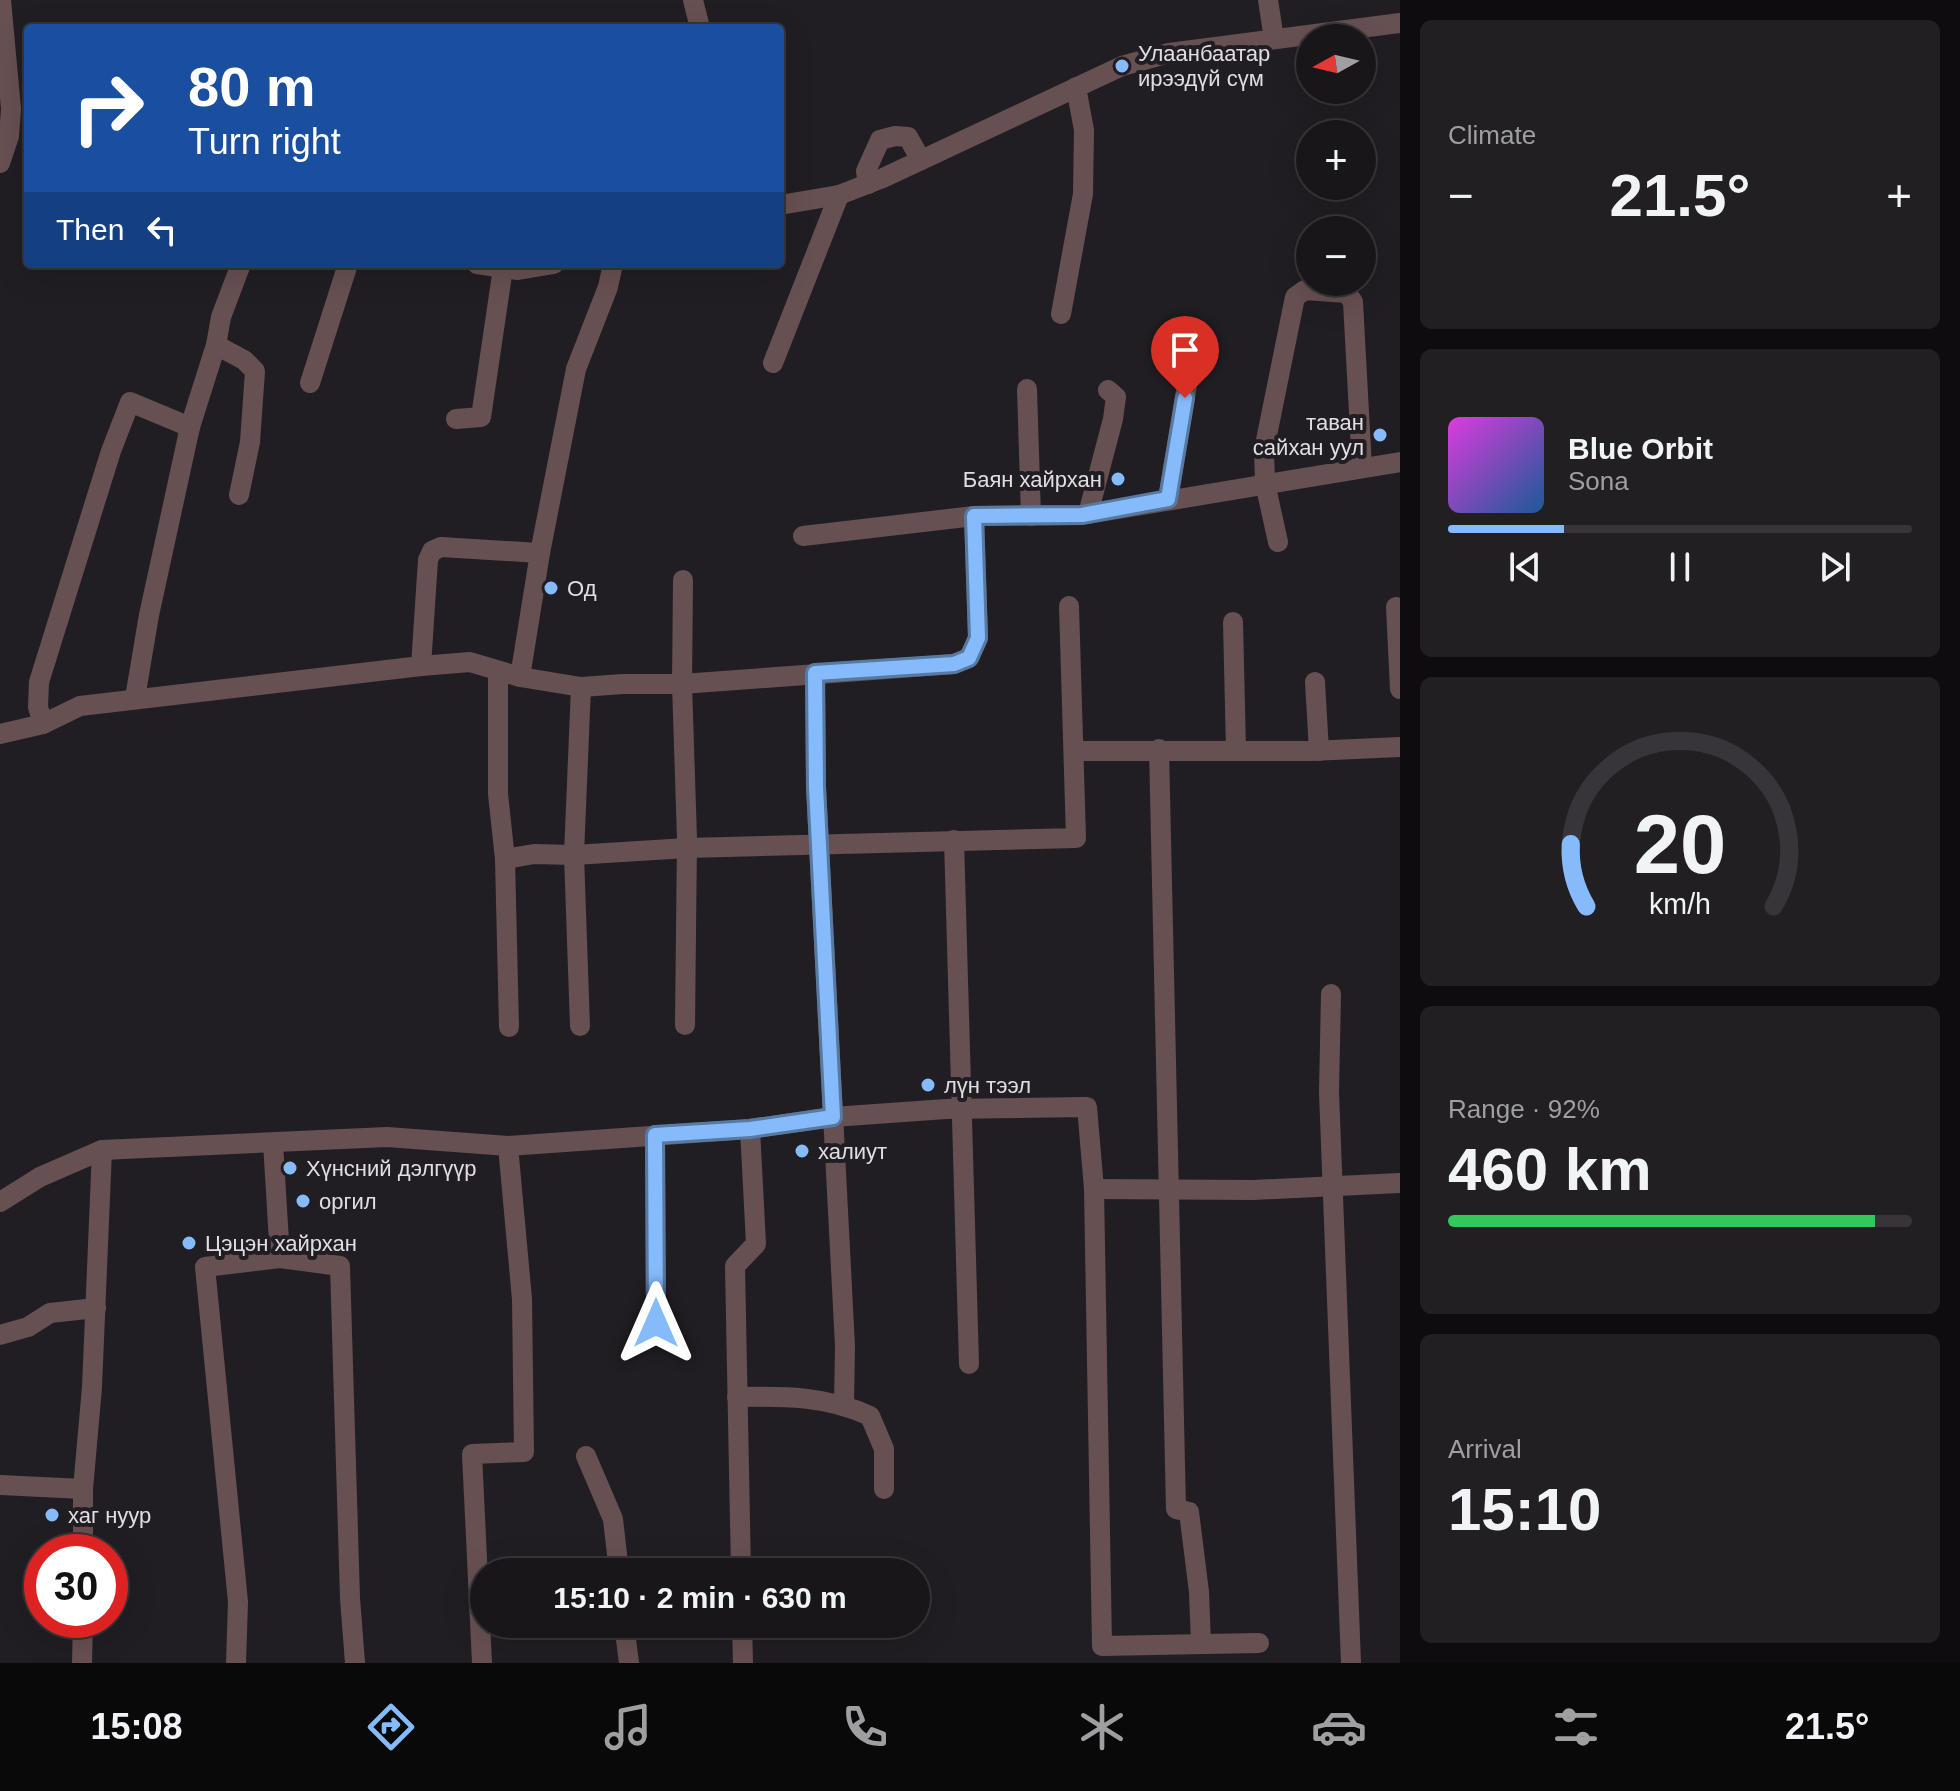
<!DOCTYPE html>
<html lang="en">
<head>
<meta charset="utf-8">
<style>
	:root { --surface:#19161a; --page:#221f23; --text:#f1f3f6; --muted:#9f9fa2; --line:#373539; --accent:#86bbfb }
	body { margin:0; font-family:Arial,sans-serif; background:var(--page); color:var(--text); height:100vh; display:flex; flex-direction:column; font-size:30px; white-space:nowrap }
	* { box-sizing:border-box; margin:0 }
	p { font-size:26px; color:var(--muted) }
	.icon { flex:none; width:44px; height:44px; fill:none; stroke:currentColor; stroke-width:2; stroke-linecap:round; stroke-linejoin:round }
	.map { position:relative; flex:1; overflow:hidden }
	.sheet { display:flex; flex-direction:column; gap:20px; padding:20px; background:#0e0c0e; width:560px }
	.sheet>* { flex:none }
	.hud { position:absolute; left:24px; top:24px; width:760px; height:244px; border-radius:8px; box-shadow:0 8px 32px #0002,0 0 0 2px var(--line); background:#1a4fa0; color:#fff; overflow:hidden }
	.needle { width:52px; rotate:262deg }
	.fabs { position:absolute; left:1296px; top:24px; display:grid; gap:16px }
	.fabs a { display:grid; place-items:center; width:80px; height:80px; border-radius:50%; background:var(--surface); box-shadow:0 8px 32px #0002,0 0 0 2px var(--line); font-size:40px }
	.speed { position:absolute; left:24px; top:1534px; display:flex; gap:16px; font-size:40px; font-weight:700; text-align:center }
	.speed>* { display:grid; place-content:center; width:104px; height:104px; border-radius:50%; background:var(--surface); box-shadow:0 8px 32px #0002,0 0 0 2px var(--line); line-height:1 }
	.speed .limit { border:12px solid #d22; background:#fff; color:#111 }
	.pin { position:absolute; display:grid; place-items:center; width:68px; height:68px; color:#fff; margin:-82px -34px; border-radius:50% 50% 50% 0; rotate:-45deg; box-shadow:0 0 8px #0007 }
	.pin .icon { rotate:45deg }
	.me { position:absolute; width:88px; margin:-44px; rotate:0deg; stroke-linejoin:round; filter:drop-shadow(0 0 6px #0008) }
	.turn { display:flex; align-items:center; gap:28px; height:168px; padding:0 32px; font-size:36px }
	.turn .icon { width:104px; height:104px; stroke-width:2.5 }
	.turn b { display:block; font-size:56px; line-height:68px }
	.then { display:flex; align-items:center; height:76px; padding:0 32px; background:#0003; gap:16px; font-size:30px }
	.big { font-size:60px; font-weight:700; line-height:1.1 }
	.sheet .tile { flex:1; display:flex; flex-direction:column; justify-content:center; gap:12px; min-width:0; padding:0 28px; border-radius:12px; background:var(--page) }
	.sheet .dial { align-items:center; gap:0 }
	.dial svg { height:208px; overflow:visible; fill:none; stroke:var(--line); stroke-width:7; stroke-linecap:round; text-anchor:middle }
	.dial text { fill:var(--text); stroke:none }
	.song { display:flex; align-items:center; gap:24px }
	.cover { width:96px; height:96px; border-radius:12px; background:linear-gradient(135deg,hsl(300 70% 55%),hsl(210 70% 35%)) }
	.played { height:8px; border-radius:4px; background:linear-gradient(90deg,var(--accent) 25%,var(--line) 25%) }
	.keys { display:flex; justify-content:space-around; direction:ltr }
	.heat { display:flex; justify-content:space-between; align-items:center; font-size:44px; direction:ltr }
	.charge { height:12px; border-radius:6px; background:linear-gradient(90deg,#34c759 92%,var(--line) 0) }
	.trip { position:absolute; left:470px; top:1558px; width:460px; height:80px; border-radius:40px; background:var(--surface); box-shadow:0 8px 32px #0002,0 0 0 2px var(--line); font-weight:700; line-height:80px; text-align:center }
	.dock { display:flex; height:128px; justify-content:space-around; align-items:center; background:#0a090a; color:var(--muted) }
	.dock .icon { width:56px; height:56px }
	.dock .current { color:var(--accent) }
	.dock b { font-size:36px; color:var(--text) }
	main { display:flex; flex:1; min-height:0 }
	.map>svg:first-child { display:block }
	.lines { fill:none; stroke-linecap:round; stroke-linejoin:round }
	.minor { stroke:#675051; stroke-width:20 }
	.route-casing { stroke:#577aa3; stroke-width:20 }
	.route { stroke:#86bbfb; stroke-width:14 }
	.poi-dot { fill:#86bbfb; stroke:#211e23; stroke-width:3 }
	.labels { text-anchor:middle; stroke-width:8; stroke-linejoin:round; paint-order:stroke }
	.poi-label { font-size:22px; fill:#e0dee2; stroke:#211e23; text-anchor:start }
</style>
</head>
<body>
<main>
<div class="map">
<svg width="1400" height="1663" viewBox="0 0 1400 1663">
	<rect width="100%" height="100%" fill="#211e23"/>
	<g class="lines">
		<g class="minor">
			<polyline points="693,0 700,28"/>
			<polyline points="1268,0 1274,39"/>
			<polyline points="0,163 9,136 11,109 1,0"/>
			<polyline points="868,184 866,171 880,140 895,136 908,137 921,160"/>
			<polyline points="780,205 839,195 883,178 1122,66 1169,53 1400,23"/>
			<polyline points="477,264 518,270 554,264"/>
			<polyline points="1061,314 1083,194 1084,130 1076,87"/>
			<polyline points="216,345 244,360 255,371 250,442 239,495"/>
			<polyline points="773,363 839,195"/>
			<polyline points="310,383 348,264"/>
			<polyline points="1027,389 1031,516"/>
			<polyline points="456,419 481,417 503,268"/>
			<polyline points="1168,499 1189,373"/>
			<polyline points="1088,514 1113,419 1116,397 1108,390"/>
			<polyline points="803,536 974,516 1082,515 1400,462"/>
			<polyline points="1278,542 1265,483 1264,450 1295,297 1305,290 1347,293 1353,302 1362,468"/>
			<polyline points="683,580 682,684 687,839 685,1025"/>
			<polyline points="1396,607 1400,689"/>
			<polyline points="1233,622 1236,750"/>
			<polyline points="421,666 428,560 432,551 441,547 540,553"/>
			<polyline points="498,671 498,794 505,859"/>
			<polyline points="815,673 816,787 845,1346 844,1404"/>
			<polyline points="520,677 581,687 623,684 682,684 954,664 969,658 978,638 974,516"/>
			<polyline points="1315,682 1319,751"/>
			<polyline points="135,698 149,615 190,427 216,345 221,317 241,264"/>
			<polyline points="43,724 38,707 39,682 111,451 130,402 190,427"/>
			<polyline points="0,734 43,724 80,706 421,666 470,662 520,677 540,553 576,369 608,287 613,264"/>
			<polyline points="1159,749 1176,1509 1189,1512 1199,1592 1201,1644"/>
			<polyline points="1075,751 1310,751 1400,747"/>
			<polyline points="954,840 969,1364"/>
			<polyline points="1331,994 1329,1092 1351,1663"/>
			<polyline points="580,1026 574,855 581,687"/>
			<polyline points="509,1027 505,859 534,854 574,855 687,848 1076,838 1069,606"/>
			<polyline points="655,1135 656,1323"/>
			<polyline points="1094,1189 1253,1190 1400,1183"/>
			<polyline points="0,1202 40,1177 102,1150 387,1137 508,1146 750,1129 833,1117 946,1109 1087,1107 1094,1189 1102,1646 1259,1643"/>
			<polyline points="280,1258 340,1266 350,1598 355,1663"/>
			<polyline points="0,1335 28,1327 50,1313 96,1308"/>
			<path d="M 737,1397 C 784,1396 827,1396 870,1416 L 884,1449 L 884,1489"/>
			<polyline points="586,1456 613,1519 619,1572"/>
			<polyline points="0,1485 83,1489"/>
			<polyline points="83,1552 83,1489 92,1387 102,1150"/>
			<polyline points="741,1572 735,1266 756,1244 750,1129"/>
			<polyline points="624,1624 629,1663"/>
			<polyline points="742,1624 743,1663"/>
			<polyline points="82,1663 83,1620"/>
			<polyline points="236,1663 238,1602 205,1267 280,1258 273,1143"/>
			<polyline points="482,1663 472,1454 524,1452 522,1299 508,1146"/>
		</g>
	</g>
	<g class="lines">
		<defs>
			<polyline id="route" points="656,1323 655,1135 750,1129 833,1117 816,787 815,673 954,664 969,658 978,638 974,516 1082,515 1168,499 1185,398"/>
		</defs>
		<use href="#route" class="route-casing"/>
		<use href="#route" class="route"/>
	</g>
	<g class="poi-dot">
		<circle cx="1122" cy="66" r="8"/>
		<circle cx="1380" cy="435" r="8"/>
		<circle cx="1118" cy="479" r="8"/>
		<circle cx="551" cy="588" r="8"/>
		<circle cx="928" cy="1085" r="8"/>
		<circle cx="802" cy="1151" r="8"/>
		<circle cx="290" cy="1168" r="8"/>
		<circle cx="303" cy="1201" r="8"/>
		<circle cx="189" cy="1243" r="8"/>
		<circle cx="52" cy="1515" r="8"/>
	</g>
	<g class="labels">
		<g class="poi-label">
			<text x="1138" y="61">Улаанбаатар<tspan x="1138" dy="25">ирээдүй сүм</tspan></text>
			<text x="1364" y="430" text-anchor="end">таван<tspan x="1364" dy="25">сайхан уул</tspan></text>
			<text x="1102" y="487" text-anchor="end">Баян хайрхан</text>
			<text x="567" y="596">Од</text>
			<text x="944" y="1093">лүн тээл</text>
			<text x="818" y="1159">халиут</text>
			<text x="306" y="1176">Хүнсний дэлгүүр</text>
			<text x="319" y="1209">оргил</text>
			<text x="205" y="1251">Цэцэн хайрхан</text>
			<text x="68" y="1523">хаг нуур</text>
		</g>
	</g>
</svg>
<div class="fabs">
<a><svg class="needle" viewBox="-14 -14 28 28"><path d="M0-13l5 13h-10z" fill="#e53935"/><path d="M0 13l5-13h-10z" fill="#9f9fa2"/></svg></a>
<a>+</a>
<a>−</a>
</div>
<div class="speed"><div class="limit">30</div></div>
<div class="pin" style="left:1185px;top:398px;background:#d93025"><svg class="icon" aria-label="arrive" viewBox="0 0 24 24"><path d="M6 21V4h12l-3 4 3 4H6"/></svg></div>
<svg class="me" style="left:656px;top:1323px" viewBox="-20 -20 40 40"><path d="M0-17L14 15 0 8-14 15z" fill="#86bbfb" stroke="#fff" stroke-width="4"/></svg>
<div class="trip">15:10 · 2 min · 630 m</div>
<div class="hud">
<div class="turn"><svg class="icon" aria-label="right" viewBox="0 0 24 24"><path d="M7 20v-9h11M14 6l5 5-5 5"/></svg><div><b>80 m</b>Turn right</div></div>
<div class="then">Then<svg class="icon" aria-label="left" viewBox="0 0 24 24"><path d="M17 20v-9H6M10 6l-5 5 5 5"/></svg></div>
</div>
</div>
<section class="sheet">
<div class="tile"><p>Climate</p>
<div class="heat"><a>−</a><b class="big">21.5°</b><a>+</a></div>
</div>
<div class="tile">
<div class="song"><i class="cover"></i><div><b>Blue Orbit</b><p>Sona</p></div></div>
<div class="played"></div>
<div class="keys"><svg class="icon" aria-label="previous" viewBox="0 0 24 24"><path d="M18 5L8 12l10 7zM5 5v14"/></svg><svg class="icon" aria-label="pause" viewBox="0 0 24 24"><path d="M8 5v14M16 5v14"/></svg><svg class="icon" aria-label="next" viewBox="0 0 24 24"><path d="M6 5l10 7-10 7zM19 5v14"/></svg></div>
</div>
<div class="tile dial"><svg viewBox="0 0 100 80">
<path d="M14 69A42 42 0 1 1 86 69"/>
<path d="M14 69A42 42 0 0 1 8 45" stroke="#86bbfb"/>
<text x="50" y="56" font-size="32" font-weight="700">20</text>
<text x="50" y="72" font-size="11">km/h</text>
</svg></div>
<div class="tile"><p>Range · 92%</p><b class="big">460 km</b><div class="charge"></div></div>
<div class="tile"><p>Arrival</p><b class="big">15:10</b></div>
</section>
</main>
<nav class="dock">
<b>15:08</b>
<svg class="icon current" aria-label="directions" viewBox="0 0 24 24"><path d="M12 3l9 9-9 9-9-9zM9 14v-3h6M13 9l2 2-2 2"/></svg>
<svg class="icon" aria-label="music" viewBox="0 0 24 24"><path d="M9 18V5l10-2v13"/><circle cx="6" cy="18" r="3"/><circle cx="16" cy="16" r="3"/></svg>
<svg class="icon" aria-label="phone" viewBox="0 0 24 24"><path d="M5 4h4l2 5-3 2q2 4 5 5l2-3 5 2v4C11 20 4 13 5 4z"/></svg>
<svg class="icon" aria-label="climate" viewBox="0 0 24 24"><path d="M12 3v18M4 7l16 10M4 17L20 7"/></svg>
<svg class="icon" aria-label="car" viewBox="0 0 24 24"><path d="M5 17H2v-5l4-1 3-4h7l3 4 3 1v5h-3M9 17h6M6 11h13"/><circle cx="7" cy="17" r="2"/><circle cx="17" cy="17" r="2"/></svg>
<svg class="icon" aria-label="filters" viewBox="0 0 24 24"><path d="M4 7h16M4 17h16"/><circle cx="9" cy="7" r="2"/><circle cx="15" cy="17" r="2"/></svg>
<b>21.5°</b>
</nav>
</body>
</html>
